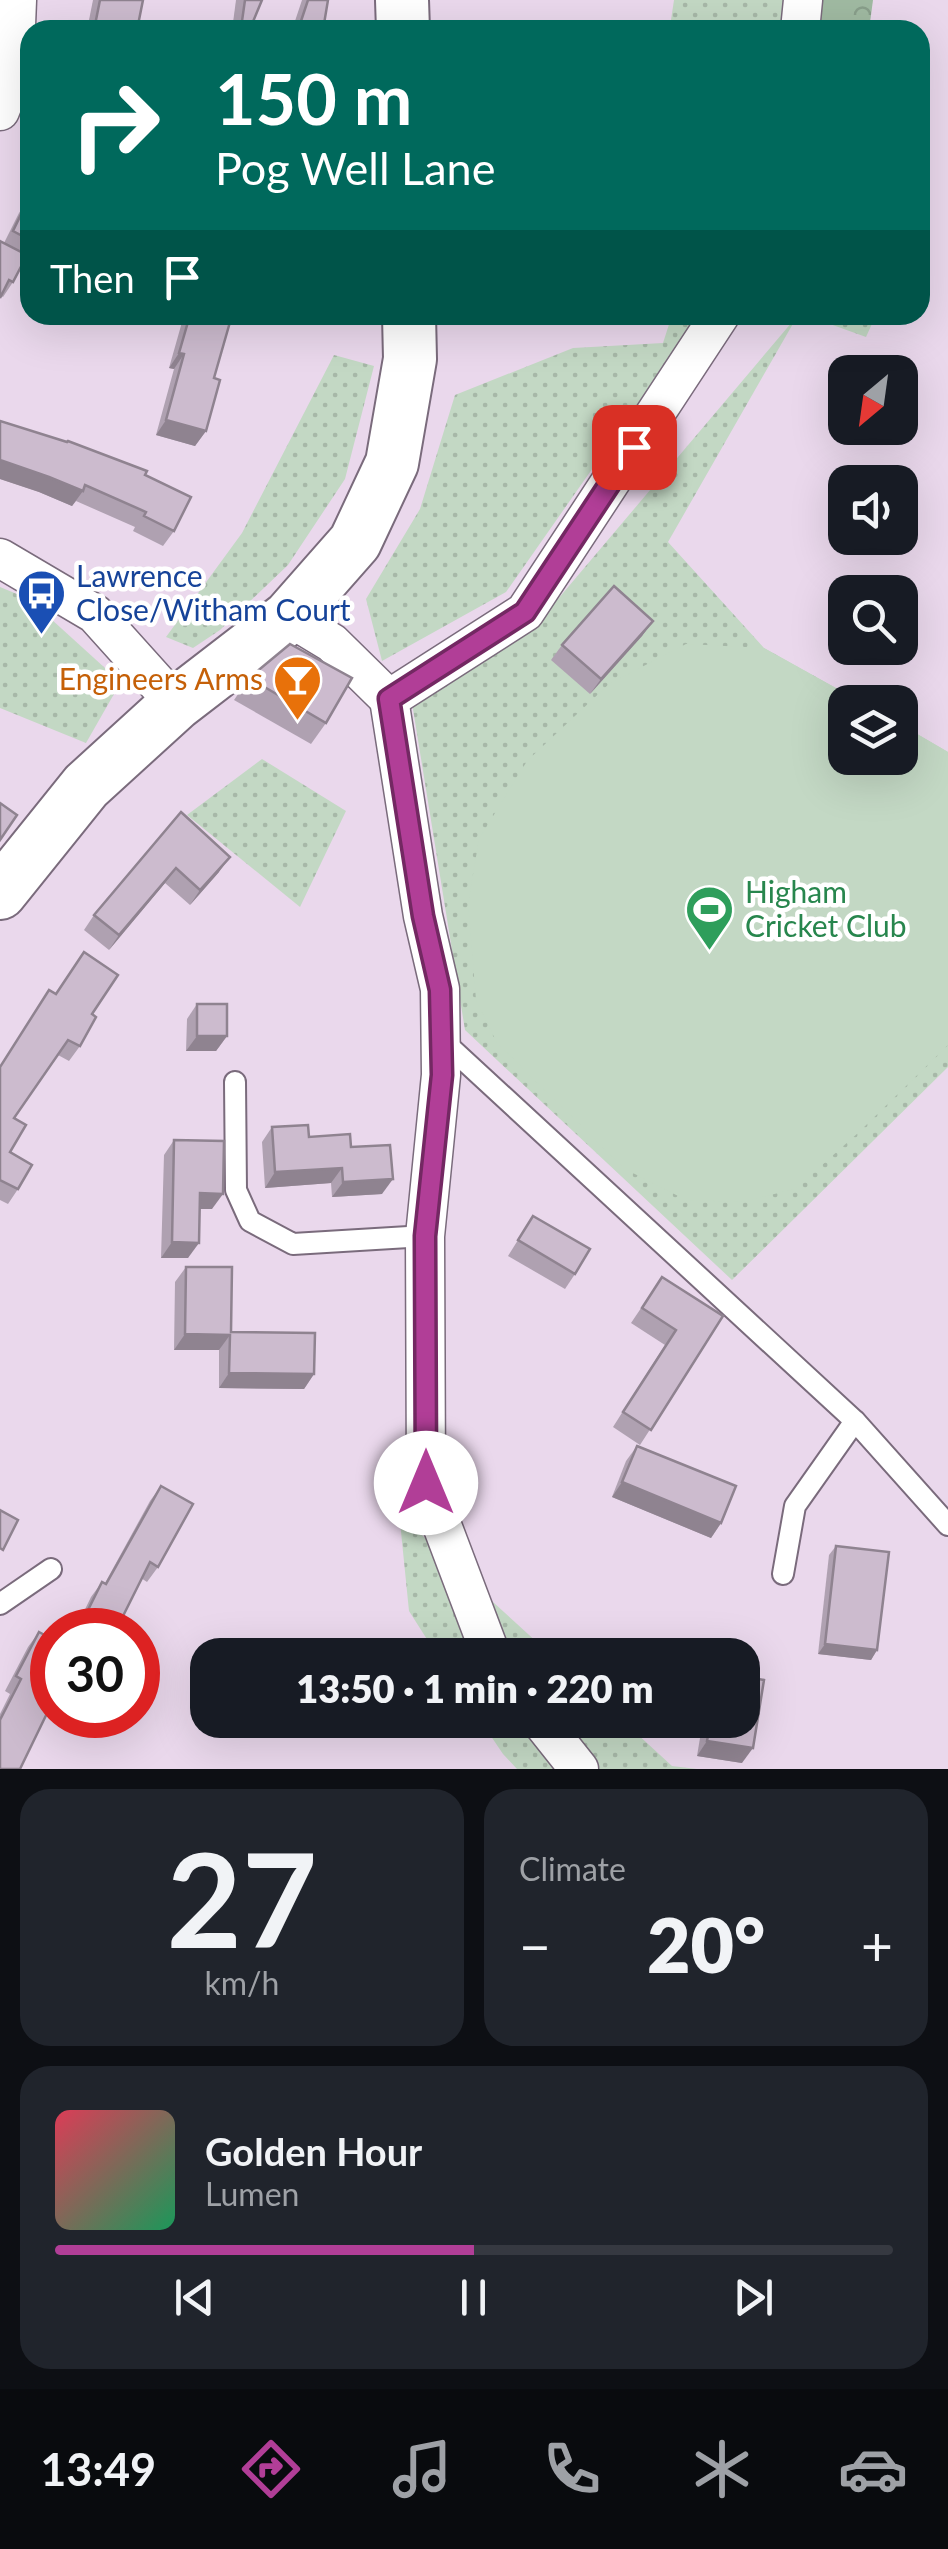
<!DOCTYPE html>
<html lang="en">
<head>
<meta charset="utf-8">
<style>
	:root { --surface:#171b24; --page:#20242c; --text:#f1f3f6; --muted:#9ea1a6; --line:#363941; --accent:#b13e97 }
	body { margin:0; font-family:Lato,sans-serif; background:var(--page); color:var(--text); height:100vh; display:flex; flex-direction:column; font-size:38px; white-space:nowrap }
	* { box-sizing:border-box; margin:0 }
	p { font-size:32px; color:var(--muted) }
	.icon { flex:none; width:55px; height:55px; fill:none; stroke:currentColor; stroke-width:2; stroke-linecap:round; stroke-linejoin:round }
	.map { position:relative; height:1769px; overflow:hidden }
	.sheet { display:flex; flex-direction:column; gap:20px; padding:20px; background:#0d0f14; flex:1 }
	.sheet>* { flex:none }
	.hud { position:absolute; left:20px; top:20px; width:910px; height:305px; border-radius:30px; box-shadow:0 10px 40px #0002; background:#00695c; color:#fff; overflow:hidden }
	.needle { width:65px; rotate:209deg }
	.controls { position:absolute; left:828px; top:355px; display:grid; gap:20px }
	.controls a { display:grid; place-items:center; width:90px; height:90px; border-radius:20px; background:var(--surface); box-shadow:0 10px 40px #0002; font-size:50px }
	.speed { position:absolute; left:30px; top:1608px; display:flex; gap:20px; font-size:50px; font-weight:700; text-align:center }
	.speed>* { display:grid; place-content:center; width:130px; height:130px; border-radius:50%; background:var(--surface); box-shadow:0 10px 40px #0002; line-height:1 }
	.speed .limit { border:15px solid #d22; background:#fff; color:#111 }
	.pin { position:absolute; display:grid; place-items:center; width:85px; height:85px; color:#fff; margin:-42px; border-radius:20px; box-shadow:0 5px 15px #0006 }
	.me { position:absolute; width:110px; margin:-55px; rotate:0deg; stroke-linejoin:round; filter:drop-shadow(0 0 8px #0008) }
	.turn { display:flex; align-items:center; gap:35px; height:210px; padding:0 30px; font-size:45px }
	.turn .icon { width:130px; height:130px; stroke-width:2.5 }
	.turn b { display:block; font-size:70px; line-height:85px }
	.then { display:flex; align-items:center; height:95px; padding:0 30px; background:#0003; gap:20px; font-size:38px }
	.big { font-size:75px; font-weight:800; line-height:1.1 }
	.sheet .tile { flex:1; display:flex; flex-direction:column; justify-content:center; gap:15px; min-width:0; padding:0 35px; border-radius:30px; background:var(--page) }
	.sheet .dial { align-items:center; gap:0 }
	.dial b { font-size:130px; line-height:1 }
	.song { display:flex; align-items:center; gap:30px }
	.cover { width:120px; height:120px; border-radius:15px; background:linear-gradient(135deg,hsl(350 70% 55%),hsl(150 70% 35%)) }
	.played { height:10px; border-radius:5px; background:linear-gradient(90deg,var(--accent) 50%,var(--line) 50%) }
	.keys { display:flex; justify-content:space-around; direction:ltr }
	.heat { display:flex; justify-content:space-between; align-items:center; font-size:55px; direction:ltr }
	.sheet .tiles { flex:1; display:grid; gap:20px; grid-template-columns:1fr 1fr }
	.tile:last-child { grid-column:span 2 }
	.trip { position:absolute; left:190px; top:1638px; width:570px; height:100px; border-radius:30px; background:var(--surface); box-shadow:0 10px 40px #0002; font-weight:800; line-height:100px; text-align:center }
	.menu { display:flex; height:160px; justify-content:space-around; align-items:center; background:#090b0e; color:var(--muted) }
	.menu .icon { width:70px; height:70px }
	.menu .on { color:var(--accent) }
	.menu b { font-size:45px; color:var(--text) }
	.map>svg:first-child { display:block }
	.grass { fill:url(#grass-dots) }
	.forest { fill:url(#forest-crowns) }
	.pitch { fill:#c3d8c4 }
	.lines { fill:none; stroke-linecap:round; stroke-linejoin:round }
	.lane-casing { stroke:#7a6b7c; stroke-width:24 }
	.street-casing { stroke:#7a6b7c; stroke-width:41 }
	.secondary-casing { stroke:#7a6b7c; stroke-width:56 }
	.lane { stroke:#fff; stroke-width:20 }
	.street { stroke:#fff; stroke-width:38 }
	.secondary { stroke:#fff; stroke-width:52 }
	.wall { fill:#afa1b1 }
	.shaded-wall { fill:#8f8390 }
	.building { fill:#ccbbce; stroke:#8f8390; stroke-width:2.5 }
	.route-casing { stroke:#732862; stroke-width:25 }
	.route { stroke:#b13e97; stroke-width:18 }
	.labels { text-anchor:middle; stroke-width:9; stroke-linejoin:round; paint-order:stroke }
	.transit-label { font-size:30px; fill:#164399; stroke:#fff; text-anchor:start }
	.food-label { font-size:30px; fill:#c56008; stroke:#fff; text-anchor:end }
	.leisure-label { font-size:30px; fill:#27864d; stroke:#fff; text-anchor:start }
</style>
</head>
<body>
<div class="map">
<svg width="948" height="1769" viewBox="0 0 948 1769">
	<defs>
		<pattern id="grass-dots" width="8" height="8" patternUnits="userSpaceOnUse" patternTransform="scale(2.5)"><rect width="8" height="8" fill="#c3d8c4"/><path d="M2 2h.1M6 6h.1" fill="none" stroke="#a7b8a8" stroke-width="1.8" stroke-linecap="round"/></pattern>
		<pattern id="forest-crowns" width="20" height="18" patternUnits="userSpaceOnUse" patternTransform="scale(2.5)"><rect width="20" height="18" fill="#a0baa2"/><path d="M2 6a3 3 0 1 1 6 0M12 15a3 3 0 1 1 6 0" fill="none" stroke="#899f8b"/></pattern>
	</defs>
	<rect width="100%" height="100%" fill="#ead8ec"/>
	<g class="grass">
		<polygon points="674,0 784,0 781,30 673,30 671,20"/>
		<polygon points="672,315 700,315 506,592 382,661 366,599 420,509 455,395 573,348 663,343"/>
		<polygon points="798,315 668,542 764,648 861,702 845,702 845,758 900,758 900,724 948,752 948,1067 732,1280 465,1030 412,703 536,625"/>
		<polygon points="805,315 876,315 866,337"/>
		<polygon points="334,355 374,366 345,479 288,565 220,630 193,648 166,637 242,533"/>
		<polygon points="0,587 29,599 105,668 114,694 86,743 0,708"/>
		<polygon points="262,759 346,811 300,907 187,815"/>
		<polygon points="399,1512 448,1561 551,1655 437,1655 409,1611"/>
		<polygon points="480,1720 622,1720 672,1766 697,1769 517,1769 503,1754"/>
	</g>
	<polygon class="forest" points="822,0 873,0 869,30 818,30"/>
	<polygon class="pitch" points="686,644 764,648 861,702 845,702 845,758 900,758 900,724 948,752 948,1045 858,1133 795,1189 742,1202 686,1200 625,1169 497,1043 476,1000 468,904 479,839 527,761 609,684"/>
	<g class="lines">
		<defs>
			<g id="lane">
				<polyline points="442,1040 855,1421 795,1506 783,1574"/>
				<polyline points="235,1082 236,1190 250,1221 293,1244 425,1236"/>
				<polyline points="855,1421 948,1525"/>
				<polyline points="0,1604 51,1569"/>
			</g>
			<g id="street">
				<polyline points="800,30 803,0"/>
				<polyline points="0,111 14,76 17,0"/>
				<polyline points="0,558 95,614 176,704"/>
				<polyline points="289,617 332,643 389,699 525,612 720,315"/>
				<polyline points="389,699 423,916 440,989 441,1075 425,1236 426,1483 491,1655"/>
				<polyline points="540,1720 579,1769"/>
			</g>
			<g id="secondary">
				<polyline points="402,0 403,30"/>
				<polyline points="0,893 86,786 176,704 289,617 355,542 392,463 410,359 409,315"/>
			</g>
		</defs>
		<use href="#lane" class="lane-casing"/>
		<use href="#street" class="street-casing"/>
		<use href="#secondary" class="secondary-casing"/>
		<use href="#lane" class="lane"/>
		<use href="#street" class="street"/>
		<use href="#secondary" class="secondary"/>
	</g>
	<g class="wall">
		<polygon points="93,0 143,0 137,30 87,30"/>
		<polygon points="236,0 262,0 248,30 232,30"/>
		<polygon points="302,0 328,0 323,30 292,30"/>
		<polygon points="29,198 30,199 30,259 26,257 13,282 3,297 1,296 4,243 19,213"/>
		<polygon points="184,315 232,315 214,378 206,431 195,446 156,435 174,369 169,368"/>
		<polygon points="0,421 145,475 174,531 163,546 133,531 135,527 76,501 72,506 39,492 0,479"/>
		<polygon points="653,621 642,636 590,694 551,660 562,645"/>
		<polygon points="249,678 326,723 311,744 234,700"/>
		<polygon points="181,812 219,872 190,905 165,883 109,950 84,930 94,915"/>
		<polygon points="197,1004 227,1036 216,1051 186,1051 187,1019"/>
		<polygon points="92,1014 80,1046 69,1061 58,1055 14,1118 10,1152 18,1189 8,1204 0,1200 0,1066"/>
		<polygon points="272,1127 351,1147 382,1194 332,1197 331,1183 265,1188 262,1142"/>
		<polygon points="174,1140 212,1209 200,1209 188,1258 161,1258 164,1155"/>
		<polygon points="533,1216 575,1274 565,1289 508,1256"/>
		<polygon points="186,1267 231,1332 314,1374 304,1389 219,1388 219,1350 174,1350 175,1282"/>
		<polygon points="662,1277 723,1316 640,1445 613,1427 665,1345 631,1323"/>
		<polygon points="637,1446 721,1523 711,1538 612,1497 626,1461"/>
		<polygon points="161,1486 158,1567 147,1582 141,1578 116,1630 75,1630 91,1597 102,1582 105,1583 150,1501"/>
		<polygon points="836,1546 877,1650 871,1660 818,1654 829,1555"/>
		<polygon points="39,1632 0,1769 0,1714 10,1694 5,1691 28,1647"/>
		<polygon points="703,1720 742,1720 742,1763 697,1756"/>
	</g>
	<g class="shaded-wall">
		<polygon points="242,21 252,24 248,30 236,30"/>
		<polygon points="250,315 272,315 268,321"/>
		<polygon points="179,353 184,354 174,369 169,368"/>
		<polygon points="166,420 206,431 195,446 156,435"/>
		<polygon points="0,460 49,477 83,491 72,506 39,492 0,479"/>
		<polygon points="653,621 642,636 590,694 601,679"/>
		<polygon points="230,857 219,872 190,905 200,890"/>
		<polygon points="176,868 165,883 109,950 119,935"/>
		<polygon points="197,1036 227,1036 216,1051 186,1051"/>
		<polygon points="342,1168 331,1183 265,1188 275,1172"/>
		<polygon points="393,1179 382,1194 332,1197 343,1182"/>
		<polygon points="200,1193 223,1194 212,1209 189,1209"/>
		<polygon points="172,1242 199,1243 188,1258 161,1258"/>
		<polygon points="185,1334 230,1335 219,1350 174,1350"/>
		<polygon points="229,1373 314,1374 304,1389 219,1388"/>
		<polygon points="622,1482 721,1523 711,1538 612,1497"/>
		<polygon points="825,1644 877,1650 871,1660 818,1654"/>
		<polygon points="707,1741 753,1748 742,1763 697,1756"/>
	</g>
	<g class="building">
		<polygon points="100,0 143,0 137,30 94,30"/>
		<polygon points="245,0 262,0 252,24 242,21"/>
		<polygon points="308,0 328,0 323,30 298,30"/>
		<polygon points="29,198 30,199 30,240 13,231"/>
		<polygon points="0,241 27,255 13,282 9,280 0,298"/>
		<polygon points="190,315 232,315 214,378 220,380 206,431 166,420 184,354 179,353"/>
		<polygon points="0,421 67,442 68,441 147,471 145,475 191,497 174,531 144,516 146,512 85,485 83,491 49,477 0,460"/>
		<polygon points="614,586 653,621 601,679 562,645"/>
		<polygon points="290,644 352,678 326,723 249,678"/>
		<polygon points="0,803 17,815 0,840"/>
		<polygon points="181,812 230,857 200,890 176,868 119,935 94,915"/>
		<polygon points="84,952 118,975 92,1014 96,1017 80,1046 68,1040 14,1118 26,1125 10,1152 32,1165 18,1189 0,1180 0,1067 49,990 56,994"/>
		<rect x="197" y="1004" width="30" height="32"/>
		<polygon points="308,1125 309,1137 350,1134 351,1147 390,1145 393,1179 343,1182 342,1168 275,1172 272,1127"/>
		<polygon points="174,1140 224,1141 223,1194 200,1193 199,1243 172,1242"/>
		<polygon points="533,1216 590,1249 575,1274 518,1240"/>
		<polygon points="186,1267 232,1267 231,1332 315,1333 314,1374 229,1373 230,1335 185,1334"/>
		<polygon points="662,1277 723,1316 651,1430 623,1412 676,1330 642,1308"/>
		<polygon points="637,1446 736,1486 721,1523 622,1482"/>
		<polygon points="161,1486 193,1504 158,1567 150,1562 116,1630 82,1630 79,1628 102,1582 106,1584"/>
		<polygon points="0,1510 18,1520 3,1550 0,1548"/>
		<polygon points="836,1546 889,1552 877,1650 825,1644"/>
		<polygon points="39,1632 52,1639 52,1703 20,1769 0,1769 0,1720 21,1679 16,1676"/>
		<polygon points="742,1676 764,1680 753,1748 707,1741 711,1720 742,1720"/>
	</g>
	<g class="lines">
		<defs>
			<polyline id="route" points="426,1483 425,1236 442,1075 440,990 423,916 389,699 525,612 634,447"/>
		</defs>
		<use href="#route" class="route-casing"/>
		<use href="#route" class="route"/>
	</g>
	<defs>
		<symbol id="bus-pin" viewBox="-11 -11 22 30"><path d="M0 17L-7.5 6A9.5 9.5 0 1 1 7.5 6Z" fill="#1a4fb4" stroke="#fff"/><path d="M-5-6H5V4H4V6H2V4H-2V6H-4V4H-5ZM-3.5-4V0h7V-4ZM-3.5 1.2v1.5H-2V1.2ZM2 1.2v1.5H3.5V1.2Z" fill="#fff"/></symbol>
		<symbol id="bar-pin" viewBox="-11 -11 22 30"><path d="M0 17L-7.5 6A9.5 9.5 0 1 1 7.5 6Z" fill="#e8710a" stroke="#fff"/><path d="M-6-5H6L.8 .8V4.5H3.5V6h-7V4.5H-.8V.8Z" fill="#fff"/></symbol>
		<symbol id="stadium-pin" viewBox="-11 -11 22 30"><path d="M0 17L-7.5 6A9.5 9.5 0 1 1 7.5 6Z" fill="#2e9e5b" stroke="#fff"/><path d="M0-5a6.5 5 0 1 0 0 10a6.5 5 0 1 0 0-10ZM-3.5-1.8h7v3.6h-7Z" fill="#fff"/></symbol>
	</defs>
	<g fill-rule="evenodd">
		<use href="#bus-pin" x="14" y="566" width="55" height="75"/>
		<use href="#bar-pin" x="270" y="652" width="55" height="75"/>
		<use href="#stadium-pin" x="682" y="882" width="55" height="75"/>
	</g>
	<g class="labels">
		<g class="transit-label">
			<text x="76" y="587">Lawrence<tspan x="76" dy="34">Close/Witham Court</tspan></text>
		</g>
		<g class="food-label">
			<text x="263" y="690">Engineers Arms</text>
		</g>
		<g class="leisure-label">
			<text x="745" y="903">Higham<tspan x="745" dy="34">Cricket Club</tspan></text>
		</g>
	</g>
</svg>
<div class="controls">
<a><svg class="needle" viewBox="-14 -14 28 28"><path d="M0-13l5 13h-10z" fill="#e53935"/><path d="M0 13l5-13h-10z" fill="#9ea1a6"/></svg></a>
<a><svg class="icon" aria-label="sound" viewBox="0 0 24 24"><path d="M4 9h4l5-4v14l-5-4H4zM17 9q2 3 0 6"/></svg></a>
<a><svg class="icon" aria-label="search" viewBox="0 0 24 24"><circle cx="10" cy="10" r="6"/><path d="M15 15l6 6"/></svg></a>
<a><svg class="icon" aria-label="layers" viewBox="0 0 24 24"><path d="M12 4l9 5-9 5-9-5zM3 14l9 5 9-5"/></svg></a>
</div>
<div class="speed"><div class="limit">30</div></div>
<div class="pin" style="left:634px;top:447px;background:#d93025"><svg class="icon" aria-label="arrive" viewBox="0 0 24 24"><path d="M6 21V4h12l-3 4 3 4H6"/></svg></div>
<svg class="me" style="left:426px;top:1483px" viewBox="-20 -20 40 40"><circle r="19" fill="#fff"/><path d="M0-13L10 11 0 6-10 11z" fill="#b13e97"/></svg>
<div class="trip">13:50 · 1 min · 220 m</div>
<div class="hud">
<div class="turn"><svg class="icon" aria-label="right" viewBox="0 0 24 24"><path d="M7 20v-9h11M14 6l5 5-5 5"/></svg><div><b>150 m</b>Pog Well Lane</div></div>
<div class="then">Then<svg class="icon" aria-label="arrive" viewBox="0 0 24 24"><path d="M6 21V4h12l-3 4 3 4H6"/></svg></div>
</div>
</div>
<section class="sheet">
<div class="tiles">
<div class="tile dial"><b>27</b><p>km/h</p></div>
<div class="tile"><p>Climate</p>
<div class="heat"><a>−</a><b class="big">20°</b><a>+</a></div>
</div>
<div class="tile">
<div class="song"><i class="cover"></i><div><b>Golden Hour</b><p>Lumen</p></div></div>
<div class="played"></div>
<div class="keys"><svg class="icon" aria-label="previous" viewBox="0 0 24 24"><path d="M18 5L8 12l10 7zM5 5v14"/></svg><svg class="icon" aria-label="pause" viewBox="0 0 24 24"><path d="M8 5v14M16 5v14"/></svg><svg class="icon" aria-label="next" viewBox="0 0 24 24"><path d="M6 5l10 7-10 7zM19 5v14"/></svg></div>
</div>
</div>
</section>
<nav class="menu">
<b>13:49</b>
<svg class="icon on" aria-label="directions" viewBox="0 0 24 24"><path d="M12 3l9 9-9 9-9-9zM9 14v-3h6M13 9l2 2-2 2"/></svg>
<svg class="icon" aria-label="music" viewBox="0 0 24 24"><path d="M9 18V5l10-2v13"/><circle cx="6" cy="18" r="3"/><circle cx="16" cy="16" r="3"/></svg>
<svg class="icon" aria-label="phone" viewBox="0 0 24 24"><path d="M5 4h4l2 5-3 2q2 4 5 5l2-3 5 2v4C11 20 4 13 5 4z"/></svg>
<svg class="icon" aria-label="climate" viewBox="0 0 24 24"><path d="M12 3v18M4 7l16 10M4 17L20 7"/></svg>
<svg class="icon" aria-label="car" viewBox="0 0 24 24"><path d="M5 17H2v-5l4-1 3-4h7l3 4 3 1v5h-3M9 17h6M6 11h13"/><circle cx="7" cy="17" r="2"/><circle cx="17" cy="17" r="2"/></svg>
</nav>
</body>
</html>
